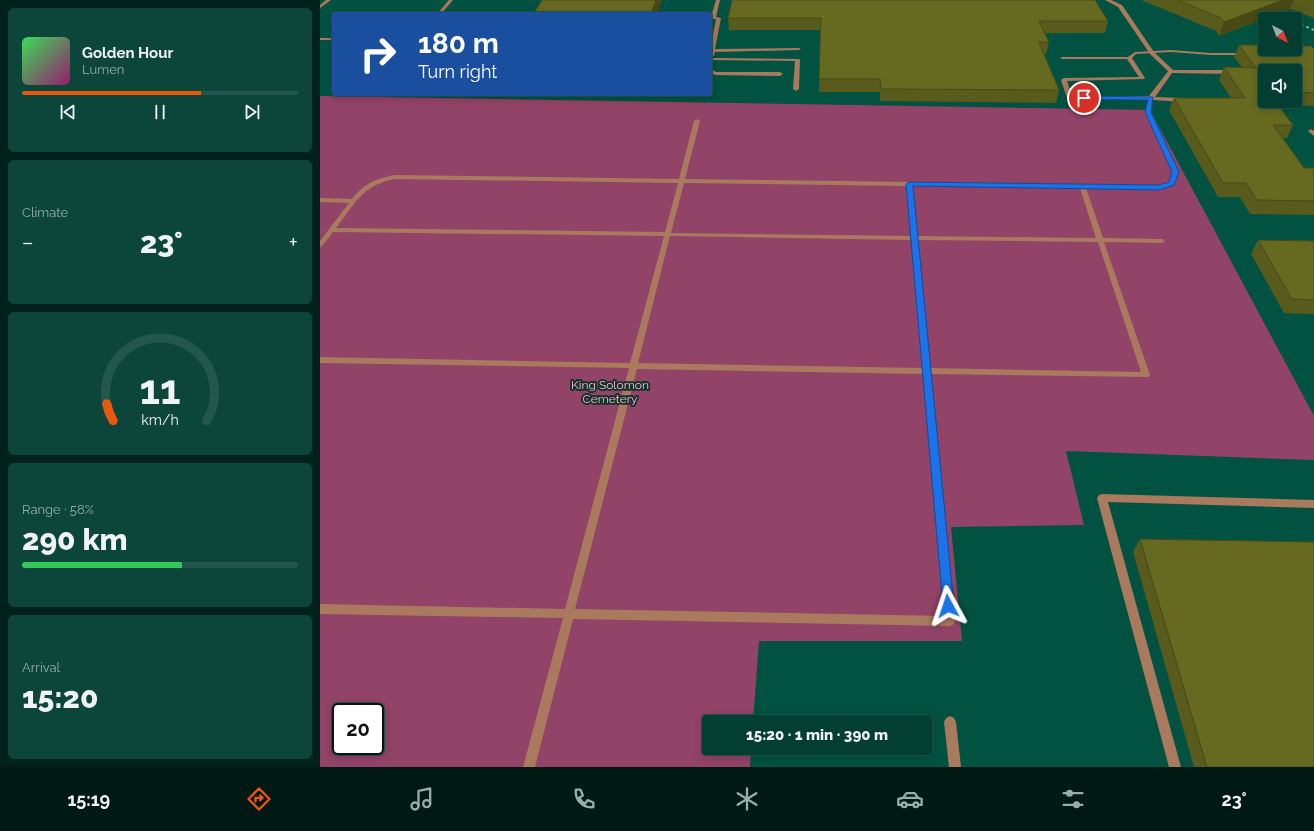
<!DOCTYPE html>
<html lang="en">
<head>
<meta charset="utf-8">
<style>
	:root { --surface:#023e32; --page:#0c453a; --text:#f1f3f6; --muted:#96aeac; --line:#23574d; --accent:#ea580c }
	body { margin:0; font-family:Raleway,sans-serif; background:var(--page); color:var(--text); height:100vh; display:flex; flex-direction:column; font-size:15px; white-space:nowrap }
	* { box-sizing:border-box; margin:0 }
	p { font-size:13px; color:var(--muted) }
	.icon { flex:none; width:22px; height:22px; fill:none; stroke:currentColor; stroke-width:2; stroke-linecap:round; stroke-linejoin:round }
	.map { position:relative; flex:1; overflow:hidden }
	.sheet { display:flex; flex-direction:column; gap:8px; padding:8px; background:#01221c; width:320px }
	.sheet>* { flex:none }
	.banner { position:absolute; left:12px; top:12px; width:380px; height:84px; border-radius:4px; box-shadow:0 2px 10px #0003,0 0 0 1px var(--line); background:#1a4fa0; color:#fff; overflow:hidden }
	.needle { width:26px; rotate:138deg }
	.buttons { position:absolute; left:938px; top:12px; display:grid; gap:8px }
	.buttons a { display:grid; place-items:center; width:44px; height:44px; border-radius:4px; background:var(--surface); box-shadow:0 2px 10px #0003,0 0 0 1px var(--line); font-size:20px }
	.speed { position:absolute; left:12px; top:703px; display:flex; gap:8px; font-size:20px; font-weight:700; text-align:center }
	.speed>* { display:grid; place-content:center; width:52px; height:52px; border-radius:50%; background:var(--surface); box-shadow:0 2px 10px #0003,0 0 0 1px var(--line); line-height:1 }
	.speed .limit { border:2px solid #111; border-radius:6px; background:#fff; color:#111 }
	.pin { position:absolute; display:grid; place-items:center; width:34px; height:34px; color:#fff; margin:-17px; border:2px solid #fff; border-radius:50%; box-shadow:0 1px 4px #0007 }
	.me { position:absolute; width:44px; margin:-22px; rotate:355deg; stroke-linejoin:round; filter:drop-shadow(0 0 3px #0008) }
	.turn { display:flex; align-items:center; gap:14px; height:84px; padding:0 20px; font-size:18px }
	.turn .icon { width:52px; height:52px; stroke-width:2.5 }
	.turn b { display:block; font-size:28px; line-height:34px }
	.big { font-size:30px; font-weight:800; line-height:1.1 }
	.sheet .card { flex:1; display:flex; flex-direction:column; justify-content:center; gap:6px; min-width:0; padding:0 14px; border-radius:6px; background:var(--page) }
	.sheet .dial { align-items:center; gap:0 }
	.dial svg { height:104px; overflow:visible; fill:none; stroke:var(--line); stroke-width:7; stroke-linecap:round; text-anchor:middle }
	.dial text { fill:var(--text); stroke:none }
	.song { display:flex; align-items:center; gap:12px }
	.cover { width:48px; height:48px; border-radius:6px; background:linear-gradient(135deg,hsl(130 70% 55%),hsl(320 70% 35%)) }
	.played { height:4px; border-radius:2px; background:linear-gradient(90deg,var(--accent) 65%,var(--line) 65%) }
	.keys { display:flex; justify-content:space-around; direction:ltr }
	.heat { display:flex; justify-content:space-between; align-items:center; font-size:22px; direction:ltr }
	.charge { height:6px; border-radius:3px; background:linear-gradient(90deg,#34c759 58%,var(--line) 0) }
	.trip { position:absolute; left:382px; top:715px; width:230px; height:40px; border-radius:4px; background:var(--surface); box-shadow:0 2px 10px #0003,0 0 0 1px var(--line); font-weight:800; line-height:40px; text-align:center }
	.tabs { display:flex; height:64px; justify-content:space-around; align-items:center; background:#011914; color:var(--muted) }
	.tabs .icon { width:28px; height:28px }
	.tabs .current { color:var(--accent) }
	.tabs b { font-size:18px; color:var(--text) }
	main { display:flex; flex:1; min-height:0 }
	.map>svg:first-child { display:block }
	.green { fill:#924368; fill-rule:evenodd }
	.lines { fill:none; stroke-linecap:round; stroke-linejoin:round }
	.lane { fill:#a97a5d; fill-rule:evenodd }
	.street { fill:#a97a5d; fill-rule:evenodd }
	.rail { stroke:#78afa1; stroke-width:2; stroke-dasharray:3 3; stroke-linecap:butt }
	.wall { fill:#585b1c; fill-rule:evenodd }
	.shaded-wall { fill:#474a16 }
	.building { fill:#666a20; stroke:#474a16 }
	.route { fill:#1a73e8; stroke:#114b97 }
	.labels { text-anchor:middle; stroke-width:4; stroke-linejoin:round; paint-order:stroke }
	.park-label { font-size:12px; fill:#fabdd6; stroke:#16322a }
</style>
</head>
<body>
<main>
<section class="sheet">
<div class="card">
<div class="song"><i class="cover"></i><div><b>Golden Hour</b><p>Lumen</p></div></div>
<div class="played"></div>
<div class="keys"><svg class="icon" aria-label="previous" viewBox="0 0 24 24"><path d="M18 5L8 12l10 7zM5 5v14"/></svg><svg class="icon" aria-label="pause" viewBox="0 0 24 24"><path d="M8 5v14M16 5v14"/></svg><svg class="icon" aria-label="next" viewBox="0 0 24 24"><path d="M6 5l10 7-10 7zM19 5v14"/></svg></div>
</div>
<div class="card"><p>Climate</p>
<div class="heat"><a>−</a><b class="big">23°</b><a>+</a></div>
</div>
<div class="card dial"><svg viewBox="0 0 100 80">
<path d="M14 69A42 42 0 1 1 86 69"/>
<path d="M14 69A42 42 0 0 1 9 56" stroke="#ea580c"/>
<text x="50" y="56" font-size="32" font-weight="700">11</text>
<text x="50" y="72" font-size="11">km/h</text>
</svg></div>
<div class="card"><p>Range · 58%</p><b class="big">290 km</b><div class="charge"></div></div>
<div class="card"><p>Arrival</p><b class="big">15:20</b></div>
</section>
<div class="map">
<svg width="994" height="767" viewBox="0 0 994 767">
	<rect width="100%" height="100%" fill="#025242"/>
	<path class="green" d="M 0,96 L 830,110 L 994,416 L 994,460 L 746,451 L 764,525 L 631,527 L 642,641 L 439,641 L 433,722 L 389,722 L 389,748 L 431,748 L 430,767 L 0,767 ZM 21,712 L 55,712 L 55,746 L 21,746 Z"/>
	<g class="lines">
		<g class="lane">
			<polygon points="6,0 11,0 0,8 0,5"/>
			<polygon points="396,0 400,0 396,17 401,18 395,49 479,48 481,49 479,50 395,52 394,56 390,56 390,50 396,19 390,19 390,17 391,17"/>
			<rect x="0" y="38" width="14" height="2"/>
			<path d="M 851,50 L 891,53 L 925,53 L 927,54 L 925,55 L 891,55 L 851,52 L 816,54 L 812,58 L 825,78 L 824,79 L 747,81 L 752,96 L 829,96 L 849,70 L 912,70 L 915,72 L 912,74 L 852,73 L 835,97 L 864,98 L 867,100 L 864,102 L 833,100 L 831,112 L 858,172 L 854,184 L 840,189 L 766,188 L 783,238 L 842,239 L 845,241 L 842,243 L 784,242 L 830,375 L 829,377 L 611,374 L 635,621 L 634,624 L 630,626 L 253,619 L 215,767 L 203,767 L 243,618 L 0,614 L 0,604 L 245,609 L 309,368 L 0,363 L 0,357 L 310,363 L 344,236 L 13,232 L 2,246 L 0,247 L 0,241 L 29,203 L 0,202 L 0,198 L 32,199 C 43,184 57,178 75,175 L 359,179 L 374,121 L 377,119 L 380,121 L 365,179 L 839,185 L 849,182 L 852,172 L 825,112 L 828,100 L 750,100 L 747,98 L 741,80 L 744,78 L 819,77 L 807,59 L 742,59 L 740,58 L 742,57 L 808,57 L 815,52 ZM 75,179 L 358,183 L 345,232 L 16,228 C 35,204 42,185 75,179 ZM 364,183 L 586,186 L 591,236 L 351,233 ZM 592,186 L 760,188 L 776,238 L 597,236 ZM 350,236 L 591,240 L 602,368 L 318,363 ZM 598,240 L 778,242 L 821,372 L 610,368 ZM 317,369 L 603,374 L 624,616 L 255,609 Z"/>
			<polygon points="390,58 480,59 479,89 476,91 473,89 475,61 391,60"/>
			<polygon points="390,68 396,72 460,72 463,74 460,76 395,75 390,72"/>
			<polygon points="991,129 994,131 994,136 988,131"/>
			<polygon points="782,494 994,500 994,508 788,502 861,767 849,767 777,498 779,495"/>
		</g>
		<g class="street">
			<polygon points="129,0 133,0 121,14 117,14"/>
			<polygon points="785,0 791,0 802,5 834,52 853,70 853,72 849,72 830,54 798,7"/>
			<polygon points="630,716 634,718 636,722 641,767 629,767 624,722 626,718"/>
		</g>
		<g class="rail">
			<polyline points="945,11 966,19"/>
			<polyline points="975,22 994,30"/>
		</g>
	</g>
	<g class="wall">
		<polygon points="412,0 788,21 785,33 725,33 729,42 726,54 724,54 739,90 736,103 560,101 560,92 499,92 500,30 409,30 408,18"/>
		<polygon points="821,0 994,0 994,18 970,9 899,36 896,31"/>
		<path d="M 919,45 L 994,49 L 994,106 L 958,105 L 973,125 L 967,138 L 963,138 L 984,168 L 994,168 L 994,215 L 930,214 L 920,197 L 898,197 L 849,110 L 854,98 L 911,98 L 899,80 L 904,67 L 922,67 L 914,57 ZM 945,71 L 975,71 L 975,101 L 945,101 Z"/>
		<polygon points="173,94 304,94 304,96 173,95"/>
		<polygon points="938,240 994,241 994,314 964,313 931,254"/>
		<polygon points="820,539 994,767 874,767 813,552"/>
	</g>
	<g class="shaded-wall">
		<polygon points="336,0 342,0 337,14 331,14"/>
		<polygon points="963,0 974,0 970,9 899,36 904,22"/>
	</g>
	<g class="building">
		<polygon points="222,0 336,0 331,14 213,14"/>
		<polygon points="412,0 775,0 788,21 719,21 729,42 719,42 739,90 561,89 560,79 499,79 501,18 408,18"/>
		<polygon points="858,0 963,0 904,22 901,18"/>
		<polygon points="919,45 945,45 945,49 975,49 975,46 991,46 994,49 994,93 975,92 975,71 945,71 945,101 955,101 973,125 953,125 984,168 994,168 994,201 937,200 926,183 903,183 854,98 925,98 904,67 936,68"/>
		<polygon points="938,240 994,241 994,300 972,299"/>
		<polygon points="820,539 994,542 994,767 887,767"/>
	</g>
	<polygon class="route" points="764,96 833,97 831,112 859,172 854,185 840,190 593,186 634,606 632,609 628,611 624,609 623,606 586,184 589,182 839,185 849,182 852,172 825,112 828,100 762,99 762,97"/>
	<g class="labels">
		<g class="park-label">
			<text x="290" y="389">King Solomon<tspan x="290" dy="14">Cemetery</tspan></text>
		</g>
	</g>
</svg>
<div class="buttons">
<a><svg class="needle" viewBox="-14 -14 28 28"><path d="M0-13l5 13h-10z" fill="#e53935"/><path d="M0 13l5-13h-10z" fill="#96aeac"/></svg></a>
<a><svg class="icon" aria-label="sound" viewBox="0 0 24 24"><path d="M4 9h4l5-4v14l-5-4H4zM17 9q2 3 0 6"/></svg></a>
</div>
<div class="speed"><div class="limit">20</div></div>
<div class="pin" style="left:764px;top:98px;background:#d93025"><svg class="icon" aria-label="arrive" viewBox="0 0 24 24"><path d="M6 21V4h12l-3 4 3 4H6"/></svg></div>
<svg class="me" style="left:628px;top:606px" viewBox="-20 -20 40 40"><path d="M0-17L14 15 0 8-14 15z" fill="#1a73e8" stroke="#fff" stroke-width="4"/></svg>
<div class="trip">15:20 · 1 min · 390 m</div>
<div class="banner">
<div class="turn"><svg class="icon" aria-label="right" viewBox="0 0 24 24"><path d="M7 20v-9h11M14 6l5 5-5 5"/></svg><div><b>180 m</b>Turn right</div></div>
</div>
</div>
</main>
<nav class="tabs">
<b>15:19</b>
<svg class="icon current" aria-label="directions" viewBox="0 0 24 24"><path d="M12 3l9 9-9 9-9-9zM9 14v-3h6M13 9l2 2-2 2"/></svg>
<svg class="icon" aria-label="music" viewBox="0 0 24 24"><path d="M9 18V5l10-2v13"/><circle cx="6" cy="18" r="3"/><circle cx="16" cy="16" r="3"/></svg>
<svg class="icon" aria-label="phone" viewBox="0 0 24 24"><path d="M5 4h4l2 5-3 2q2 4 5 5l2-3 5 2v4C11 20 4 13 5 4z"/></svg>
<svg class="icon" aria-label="climate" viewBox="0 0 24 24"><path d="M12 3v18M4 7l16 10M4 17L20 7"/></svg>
<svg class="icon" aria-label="car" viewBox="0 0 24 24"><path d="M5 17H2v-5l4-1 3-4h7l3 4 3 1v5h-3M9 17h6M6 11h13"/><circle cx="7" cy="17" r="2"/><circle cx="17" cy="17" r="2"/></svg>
<svg class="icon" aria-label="filters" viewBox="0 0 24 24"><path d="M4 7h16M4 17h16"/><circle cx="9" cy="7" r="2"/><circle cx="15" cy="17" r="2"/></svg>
<b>23°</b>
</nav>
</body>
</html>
